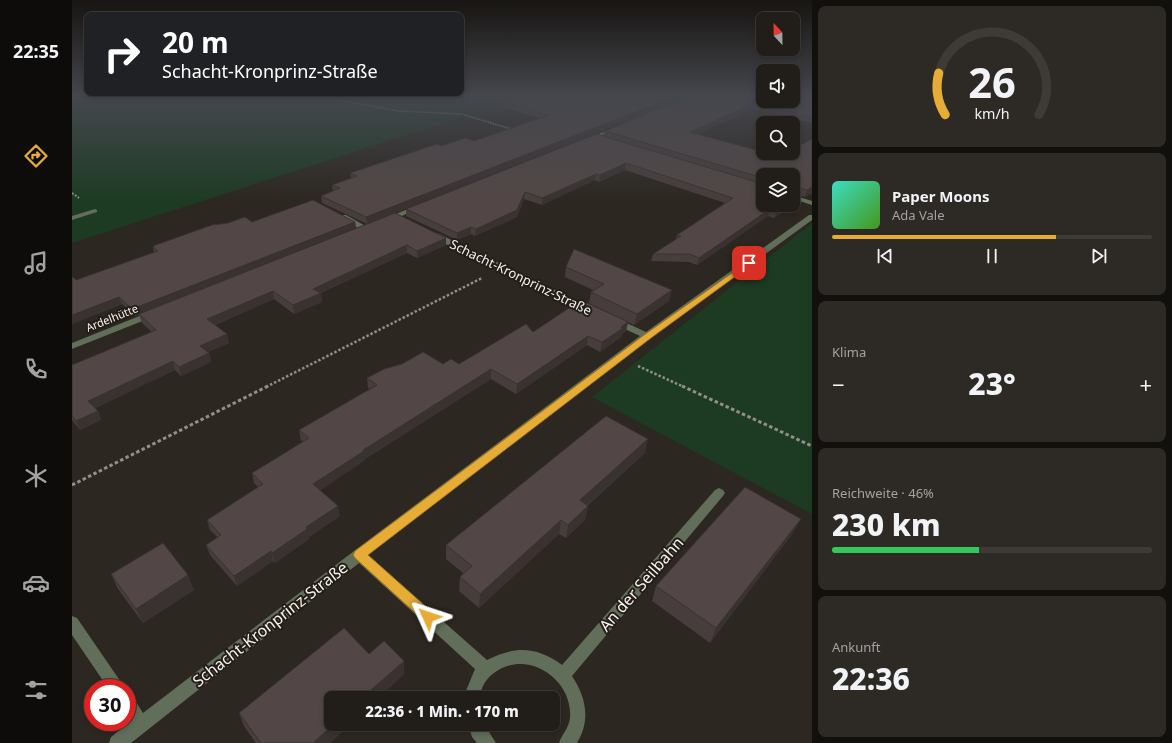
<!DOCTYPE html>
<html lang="de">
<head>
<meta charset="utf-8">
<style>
	:root { --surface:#211d18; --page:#2d2a25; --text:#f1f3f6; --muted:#a2a2a2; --line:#3e3b37; --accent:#e7ac36 }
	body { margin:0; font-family:"Noto Sans",sans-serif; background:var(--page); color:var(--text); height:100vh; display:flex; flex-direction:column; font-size:15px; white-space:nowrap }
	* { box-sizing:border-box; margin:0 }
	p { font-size:13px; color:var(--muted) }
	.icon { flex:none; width:22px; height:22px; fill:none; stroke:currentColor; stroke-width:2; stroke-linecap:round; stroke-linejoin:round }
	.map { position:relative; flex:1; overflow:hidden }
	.details { display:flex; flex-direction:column; gap:6px; padding:6px; background:#12100d; width:360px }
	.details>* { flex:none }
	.top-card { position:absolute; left:12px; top:12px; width:380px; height:84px; border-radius:8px; box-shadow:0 2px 6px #0003,0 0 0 1px var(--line); background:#202124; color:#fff; overflow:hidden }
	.needle { width:26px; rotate:338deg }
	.buttons { position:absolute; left:684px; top:12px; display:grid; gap:8px }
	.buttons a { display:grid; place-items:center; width:44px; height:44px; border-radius:8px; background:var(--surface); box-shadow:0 2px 6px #0003,0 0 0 1px var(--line); font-size:20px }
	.speed { position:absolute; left:12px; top:679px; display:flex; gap:8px; font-size:20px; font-weight:700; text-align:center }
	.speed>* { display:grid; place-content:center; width:52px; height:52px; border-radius:50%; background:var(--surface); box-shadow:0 2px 6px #0003,0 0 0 1px var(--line); line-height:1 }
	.speed .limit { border:6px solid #d22; background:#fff; color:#111 }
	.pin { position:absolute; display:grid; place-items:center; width:34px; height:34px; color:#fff; margin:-17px; border-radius:8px; box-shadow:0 2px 6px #0006 }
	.me { position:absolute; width:44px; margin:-22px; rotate:312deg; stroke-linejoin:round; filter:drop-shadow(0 0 3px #0008) }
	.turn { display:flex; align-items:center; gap:14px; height:84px; padding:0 12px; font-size:18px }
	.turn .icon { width:52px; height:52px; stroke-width:2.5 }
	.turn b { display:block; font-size:28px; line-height:34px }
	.big { font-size:30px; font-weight:800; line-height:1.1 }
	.details .tile { flex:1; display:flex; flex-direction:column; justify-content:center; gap:6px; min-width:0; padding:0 14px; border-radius:8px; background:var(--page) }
	.details .dial { align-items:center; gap:0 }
	.dial svg { height:104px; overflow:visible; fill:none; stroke:var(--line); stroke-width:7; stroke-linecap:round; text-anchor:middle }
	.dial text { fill:var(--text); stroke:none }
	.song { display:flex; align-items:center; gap:12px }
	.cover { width:48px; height:48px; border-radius:6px; background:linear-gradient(135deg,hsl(170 70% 55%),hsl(100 70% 35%)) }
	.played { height:4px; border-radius:2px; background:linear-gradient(90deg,var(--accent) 70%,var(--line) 70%) }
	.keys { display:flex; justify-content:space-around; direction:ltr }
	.heat { display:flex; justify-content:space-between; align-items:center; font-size:22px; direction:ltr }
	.charge { height:6px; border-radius:3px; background:linear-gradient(90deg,#34c759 46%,var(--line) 0) }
	.trip { position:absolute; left:252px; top:691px; width:236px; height:40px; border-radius:8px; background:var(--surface); box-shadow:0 2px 6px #0003,0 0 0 1px var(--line); font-weight:800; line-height:40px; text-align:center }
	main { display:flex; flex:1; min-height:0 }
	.menu { display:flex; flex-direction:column; width:72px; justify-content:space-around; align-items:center; background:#0d0c0a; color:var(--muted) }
	.menu .icon { width:28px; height:28px }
	.menu .on { color:var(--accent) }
	.menu b { font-size:18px; color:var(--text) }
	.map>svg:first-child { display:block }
	.green { fill:#1d3b23 }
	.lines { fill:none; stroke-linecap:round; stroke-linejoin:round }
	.path-far3 { stroke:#938e88; stroke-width:1.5; stroke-dasharray:1.5 1; stroke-linecap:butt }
	.path-far2 { stroke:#938e88; stroke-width:2; stroke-dasharray:2 1.5; stroke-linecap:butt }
	.path-far1 { stroke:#938e88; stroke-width:2.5; stroke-dasharray:2.5 2; stroke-linecap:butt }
	.path { stroke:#938e88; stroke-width:3; stroke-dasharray:3.5 2.5; stroke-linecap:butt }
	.lane { fill:#606e5a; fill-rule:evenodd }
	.street { fill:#606e5a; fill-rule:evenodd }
	.wall { fill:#473d3c; fill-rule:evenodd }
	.shaded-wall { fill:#393231 }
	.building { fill:#524746; stroke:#393231 }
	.route { fill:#e7ac36; stroke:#967023 }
	.labels { text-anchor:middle; stroke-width:4; stroke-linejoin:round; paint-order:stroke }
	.far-street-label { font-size:11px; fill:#f6f2ed; stroke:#231e17 }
	.street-label { font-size:13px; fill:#f6f2ed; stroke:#231e17 }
	.near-street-label { font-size:16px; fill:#f6f2ed; stroke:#231e17 }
</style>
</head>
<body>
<main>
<nav class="menu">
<b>22:35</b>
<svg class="icon on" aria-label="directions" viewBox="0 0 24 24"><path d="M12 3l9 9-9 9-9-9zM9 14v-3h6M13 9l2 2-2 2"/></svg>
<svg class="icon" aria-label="music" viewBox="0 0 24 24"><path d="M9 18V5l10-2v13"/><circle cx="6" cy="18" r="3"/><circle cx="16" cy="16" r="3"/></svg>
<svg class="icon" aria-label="phone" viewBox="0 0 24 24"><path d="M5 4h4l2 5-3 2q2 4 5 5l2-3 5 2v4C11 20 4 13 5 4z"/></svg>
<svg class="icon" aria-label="climate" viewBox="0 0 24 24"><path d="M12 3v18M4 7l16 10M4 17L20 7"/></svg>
<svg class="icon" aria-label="car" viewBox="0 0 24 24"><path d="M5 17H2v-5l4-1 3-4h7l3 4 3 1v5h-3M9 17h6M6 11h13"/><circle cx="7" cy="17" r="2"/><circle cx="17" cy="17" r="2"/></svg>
<svg class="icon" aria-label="filters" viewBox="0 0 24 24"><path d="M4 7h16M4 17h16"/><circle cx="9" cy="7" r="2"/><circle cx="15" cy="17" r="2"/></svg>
</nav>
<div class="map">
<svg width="740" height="743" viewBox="0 0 740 743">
	<rect width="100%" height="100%" fill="#2c2720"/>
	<g class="green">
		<polygon points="0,96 454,96 414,107 399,114 485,143 481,144 394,116 0,243"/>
		<polygon points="740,223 740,514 520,397"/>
	</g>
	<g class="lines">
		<polyline class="path-far3" points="246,96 326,111 389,114 439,129"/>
		<polyline class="path-far2" points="0,193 7,198"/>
		<g class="path-far1">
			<polyline points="566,366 612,387"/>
			<polyline points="194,387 410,278"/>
		</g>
		<g class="path">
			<polyline points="610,386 740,446"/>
			<polyline points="0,485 196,386"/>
		</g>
		<g class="lane">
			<polygon points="23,209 25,210 25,212 0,220 0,216"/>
			<polygon points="268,215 274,215 297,228 293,230 290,230 268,219"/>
		</g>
		<g class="street">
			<polygon points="544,127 549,128 516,141 511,140"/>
			<polygon points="721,195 740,201 740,205 721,199"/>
			<polygon points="345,205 348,207 347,208 317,222 311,222 310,220"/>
			<path d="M 737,215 L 740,215 L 740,220 L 578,338 L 296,555 L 415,660 C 443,646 464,646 490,665 L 643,490 L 647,488 L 651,490 L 653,493 L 651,496 L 500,676 C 514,697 519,720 505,743 L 487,743 C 490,734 497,728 498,718 C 501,683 463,653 430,668 C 424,671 418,675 414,681 C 410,686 409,692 407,698 L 391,698 L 403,669 L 287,563 L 59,743 L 37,743 L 39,737 L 58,722 L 55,717 L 55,695 L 61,697 L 71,713 L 282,551 L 568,336 L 540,323 L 538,321 L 540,319 L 546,319 L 574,332 Z"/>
			<polygon points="359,233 365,233 520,308 519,310 513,310 359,237"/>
			<polygon points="80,311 83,312 84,314 83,316 0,349 0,343"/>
			<polygon points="0,616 5,618 53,688 36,688 0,635"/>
			<polygon points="396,724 412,724 424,743 405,743 400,737"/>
		</g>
	</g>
	<g class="wall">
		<polygon points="617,96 295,224 250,203 249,196 261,192 260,185 279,178 278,173 369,146 402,141 469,118 430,107 430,101"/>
		<path d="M 617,96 L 740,96 L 740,123 L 681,109 L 626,134 L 740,193 L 733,197 L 728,196 L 726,202 L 702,218 L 696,216 L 625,265 L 617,262 L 579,261 L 581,254 L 604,239 L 605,235 L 653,203 L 553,170 L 527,182 L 523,180 L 470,205 L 452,199 L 445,217 L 403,236 L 399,234 L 385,240 L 334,216 L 334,209 L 532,137 L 533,131 ZM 691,175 L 721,205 L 691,205 Z"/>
		<polygon points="323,213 374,245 345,258 335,253 249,293 250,302 222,314 202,299 143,325 155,334 157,343 136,352 137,353 139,362 109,376 103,370 23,408 26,411 29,420 8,430 0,420 0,365 80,332 70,323 67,315 63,316 50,304 0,324 0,278 4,280 82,252 81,246 180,222 283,222 284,228 157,279"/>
		<polygon points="494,267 597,301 562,325 517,303 519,292 521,290 493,277"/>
		<polygon points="556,322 554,331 550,334 549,337 528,352 515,345 444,394 419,379 293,459 293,460 248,490 268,516 237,537 237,539 203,563 201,561 165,586 138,555 134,545 146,538 138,530 135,520 186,487 182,483 180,473 232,442 229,440 227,430 298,389 296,388 295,378 371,364 387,364 461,332"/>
		<polygon points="573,453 515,506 516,506 513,520 494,538 487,534 407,608 387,591 388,577 391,573 374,559 374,545"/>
		<polygon points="721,533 638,643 580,601 584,586"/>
		<polygon points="39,574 122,590 71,623 46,589"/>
		<polygon points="297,654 332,661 332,674 258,743 184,743 172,726 167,713"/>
	</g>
	<g class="shaded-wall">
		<polygon points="604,96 617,96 295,224 294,217"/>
		<polygon points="682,103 681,109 617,138 618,132"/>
		<polygon points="554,163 553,170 527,182 528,175"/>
		<polygon points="524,174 523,180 470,205 470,198"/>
		<polygon points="740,187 740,193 733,197 735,190"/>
		<polygon points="453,192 452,199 445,217 403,236 404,229"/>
		<polygon points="728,195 726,202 702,218 705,211 714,205 721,205 721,200"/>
		<polygon points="698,209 696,216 625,265 627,258"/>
		<polygon points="283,222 284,228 63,316 60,309"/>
		<polygon points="399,227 399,234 385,240 385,233"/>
		<polygon points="374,238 374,245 345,258 345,251"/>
		<polygon points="335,245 335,253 249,293 250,302 222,314 221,305 241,289"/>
		<polygon points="600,290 597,301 562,325 565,314"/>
		<polygon points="201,291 202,299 137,327 135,319"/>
		<polygon points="47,297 50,304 0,324 0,315"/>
		<polygon points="556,322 554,331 550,334 549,337 528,352 530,342 549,327"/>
		<polygon points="155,334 157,343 131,354 128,346"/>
		<polygon points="516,336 515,345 444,394 445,384"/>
		<polygon points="137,353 139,362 109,376 107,367"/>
		<polygon points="101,361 103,370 20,410 16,401"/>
		<polygon points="419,369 419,379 300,454 293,459 293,460 243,494 241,484 291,450"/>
		<polygon points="26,411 29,420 8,430 4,421"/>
		<polygon points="576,439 573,453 505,514 508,500"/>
		<polygon points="266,506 268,516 237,537 237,539 203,563 200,553 234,527"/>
		<polygon points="516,506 513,520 494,538 496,525"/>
		<polygon points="729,519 721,533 638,643 644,628"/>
		<polygon points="489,520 487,534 407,608 408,594"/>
		<polygon points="199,551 201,561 165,586 162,576"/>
		<polygon points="116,575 122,590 71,623 64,609"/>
		<polygon points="332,661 332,674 307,698 290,698"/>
		<polygon points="262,724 278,724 258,743 241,743"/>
	</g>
	<g class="building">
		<polygon points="447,96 604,96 294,217 249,196 268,188 260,185 285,176 278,173 365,144 369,146 393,138 402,141 472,117 470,117 477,115 430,101"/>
		<polygon points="617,96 691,96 691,101 721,101 721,96 740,96 740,117 682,103 618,132 691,152 691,153 696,153 707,156 713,153 721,153 721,149 740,139 740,187 735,190 722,187 722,193 728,195 721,200 721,175 691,175 691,178 533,131"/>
		<polygon points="524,134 691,184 691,205 714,205 705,211 698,209 627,258 618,254 581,254 609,236 605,235 661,198 554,163 528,175 524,174 470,198 453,192 445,210 404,229 399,227 385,233 334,209"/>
		<polygon points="241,200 283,222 60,309 47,297 0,315 0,278 1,277 4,280 86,251 81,246 140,225 156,223 173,217 180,222"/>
		<polygon points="323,213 374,238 345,251 335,245 241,289 249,293 221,305 201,291 135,319 155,334 128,346 137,353 107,367 101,361 16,401 26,411 4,421 0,416 0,365 84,330 67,314"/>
		<polygon points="502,249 600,290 565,314 519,292 532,284 494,267"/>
		<polygon points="509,300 556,322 549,327 551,328 530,342 516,336 445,384 419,369 299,445 291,450 292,451 241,484 266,506 234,527 235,529 200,553 199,551 162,576 134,545 149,535 135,520 191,484 180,473 237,438 227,430 305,385 295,378 312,369 330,364 351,352 371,364 379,359 387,364 454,324 461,332"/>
		<polygon points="534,416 576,439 508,500 516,506 496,525 489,520 408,594 388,577 400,566 374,545"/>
		<polygon points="673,487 729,519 644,628 584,586"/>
		<polygon points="91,543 116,575 64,609 39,574"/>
		<polygon points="272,628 297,654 312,641 332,661 290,698 259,698 259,724 262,724 241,743 189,743 167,713"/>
	</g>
	<linearGradient id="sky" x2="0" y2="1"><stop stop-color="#181512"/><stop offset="0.48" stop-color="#45474e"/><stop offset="1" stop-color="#45474e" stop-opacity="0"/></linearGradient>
	<rect width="740" height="200" fill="url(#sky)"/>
	<polygon class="route" points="677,261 679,262 679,265 579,338 296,555 361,613 363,617 361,621 356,623 352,621 283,558 281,555 283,551 572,335"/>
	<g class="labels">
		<g class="far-street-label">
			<text transform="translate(40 318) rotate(-22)" y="4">Ardelhütte</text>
		</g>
		<g class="street-label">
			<text transform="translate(449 277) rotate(26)" y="5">Schacht-Kronprinz-Straße</text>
		</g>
		<g class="near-street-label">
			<text transform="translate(569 584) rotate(-49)" y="6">An der Seilbahn</text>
			<text transform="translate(198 624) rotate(-38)" y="6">Schacht-Kronprinz-Straße</text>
		</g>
	</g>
</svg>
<div class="buttons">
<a><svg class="needle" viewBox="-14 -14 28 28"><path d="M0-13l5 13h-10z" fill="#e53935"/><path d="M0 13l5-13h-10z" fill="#a2a2a2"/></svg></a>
<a><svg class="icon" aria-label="sound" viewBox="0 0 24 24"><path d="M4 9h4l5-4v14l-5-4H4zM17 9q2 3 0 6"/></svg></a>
<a><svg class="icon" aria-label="search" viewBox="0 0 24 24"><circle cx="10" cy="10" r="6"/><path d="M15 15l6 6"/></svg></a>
<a><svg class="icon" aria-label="layers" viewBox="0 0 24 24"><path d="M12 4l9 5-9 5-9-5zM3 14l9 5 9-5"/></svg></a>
</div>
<div class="speed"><div class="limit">30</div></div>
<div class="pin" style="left:677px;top:263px;background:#d93025"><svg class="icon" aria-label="arrive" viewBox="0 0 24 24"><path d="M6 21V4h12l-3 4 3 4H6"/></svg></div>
<svg class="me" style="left:356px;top:617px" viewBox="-20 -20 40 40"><path d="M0-17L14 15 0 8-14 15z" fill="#e7ac36" stroke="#fff" stroke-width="4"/></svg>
<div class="trip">22:36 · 1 Min. · 170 m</div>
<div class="top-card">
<div class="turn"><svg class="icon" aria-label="right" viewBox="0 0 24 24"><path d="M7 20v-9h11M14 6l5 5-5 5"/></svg><div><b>20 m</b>Schacht-Kronprinz-Straße</div></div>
</div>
</div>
<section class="details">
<div class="tile dial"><svg viewBox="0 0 100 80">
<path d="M14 69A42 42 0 1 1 86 69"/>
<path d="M14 69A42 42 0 0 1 9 37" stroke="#e7ac36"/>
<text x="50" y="56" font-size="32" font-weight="700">26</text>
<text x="50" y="72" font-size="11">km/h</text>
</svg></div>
<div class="tile">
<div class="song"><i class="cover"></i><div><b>Paper Moons</b><p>Ada Vale</p></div></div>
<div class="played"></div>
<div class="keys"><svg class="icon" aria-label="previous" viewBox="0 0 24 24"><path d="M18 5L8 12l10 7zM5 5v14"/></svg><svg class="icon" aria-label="pause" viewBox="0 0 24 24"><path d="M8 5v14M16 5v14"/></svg><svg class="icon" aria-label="next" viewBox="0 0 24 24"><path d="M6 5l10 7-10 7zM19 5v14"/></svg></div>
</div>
<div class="tile"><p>Klima</p>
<div class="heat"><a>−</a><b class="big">23°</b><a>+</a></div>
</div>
<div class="tile"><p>Reichweite · 46%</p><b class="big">230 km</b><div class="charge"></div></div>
<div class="tile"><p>Ankunft</p><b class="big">22:36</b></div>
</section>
</main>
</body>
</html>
